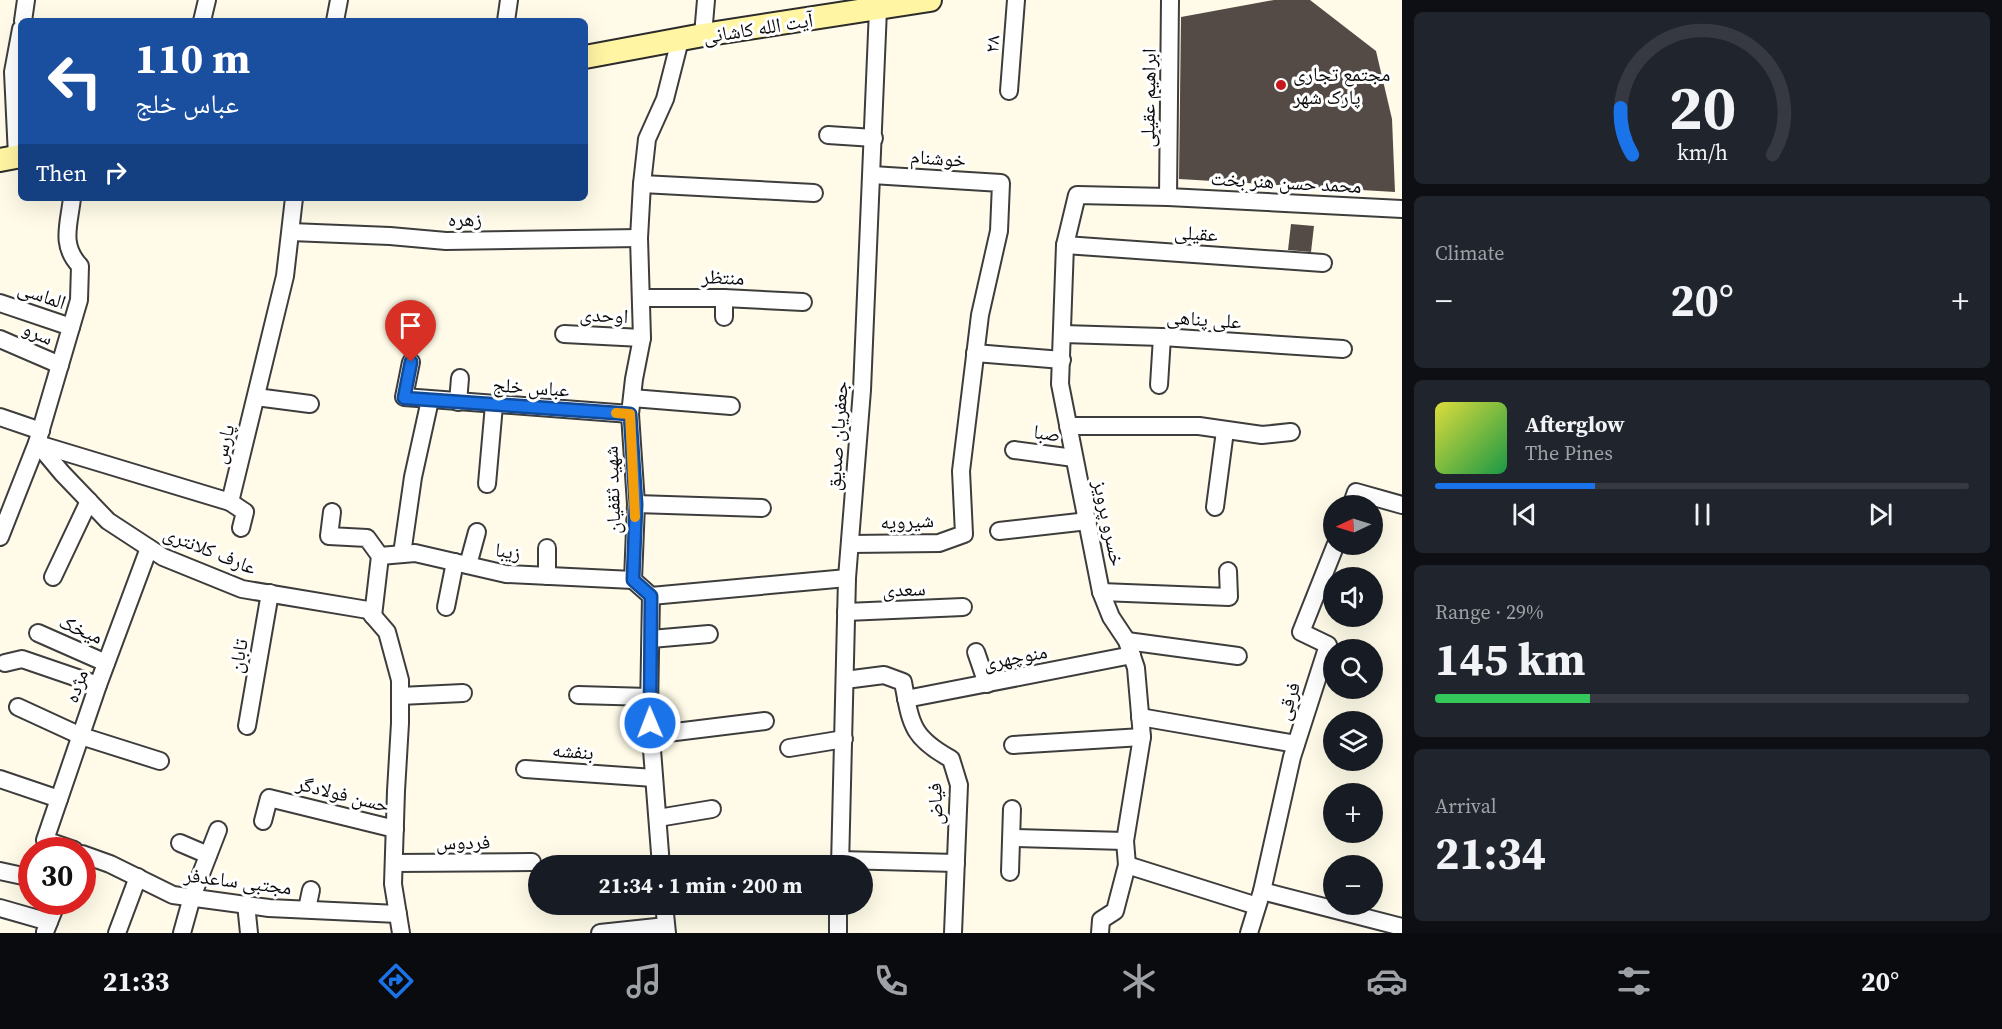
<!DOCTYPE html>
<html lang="en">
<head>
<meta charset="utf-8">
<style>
	:root { --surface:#171b24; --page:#20242c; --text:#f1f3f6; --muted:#9ea1a6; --line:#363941; --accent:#1a73e8 }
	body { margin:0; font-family:"Source Serif 4","Noto Naskh Arabic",serif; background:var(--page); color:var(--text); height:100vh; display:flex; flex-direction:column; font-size:22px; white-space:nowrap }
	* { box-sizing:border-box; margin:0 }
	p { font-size:20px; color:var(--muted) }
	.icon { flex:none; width:33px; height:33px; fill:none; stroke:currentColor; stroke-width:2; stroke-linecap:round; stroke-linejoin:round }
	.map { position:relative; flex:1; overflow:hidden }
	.drawer { display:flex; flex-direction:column; gap:12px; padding:12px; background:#0d0f14; width:600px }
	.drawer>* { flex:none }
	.banner { position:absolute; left:18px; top:18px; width:570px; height:183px; border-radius:9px; box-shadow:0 6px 24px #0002; background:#1a4fa0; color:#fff; overflow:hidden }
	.needle { width:39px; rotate:266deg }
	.fabs { position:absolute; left:1323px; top:495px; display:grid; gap:12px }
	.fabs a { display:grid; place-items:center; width:60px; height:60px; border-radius:50%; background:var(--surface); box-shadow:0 6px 24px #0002; font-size:30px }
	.speed { position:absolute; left:18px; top:837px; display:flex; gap:12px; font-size:30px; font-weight:700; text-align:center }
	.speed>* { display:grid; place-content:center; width:78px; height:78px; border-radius:50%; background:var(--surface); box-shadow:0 6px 24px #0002; line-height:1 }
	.speed .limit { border:9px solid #d22; background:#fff; color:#111 }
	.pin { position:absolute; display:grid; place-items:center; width:51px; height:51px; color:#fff; margin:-62px -26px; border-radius:50% 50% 50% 0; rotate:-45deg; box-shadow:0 0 6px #0007 }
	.pin .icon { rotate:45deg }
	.me { position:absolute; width:66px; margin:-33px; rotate:359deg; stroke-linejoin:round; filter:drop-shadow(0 0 4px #0008) }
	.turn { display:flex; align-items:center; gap:21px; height:126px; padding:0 18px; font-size:27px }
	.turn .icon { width:78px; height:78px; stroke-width:2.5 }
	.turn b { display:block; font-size:42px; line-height:51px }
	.then { display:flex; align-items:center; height:57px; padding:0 18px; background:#0003; gap:12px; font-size:22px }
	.big { font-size:45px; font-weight:700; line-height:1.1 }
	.drawer .widget { flex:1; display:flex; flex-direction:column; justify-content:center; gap:9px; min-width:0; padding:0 21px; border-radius:9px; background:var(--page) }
	.drawer .dial { align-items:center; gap:0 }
	.dial svg { height:156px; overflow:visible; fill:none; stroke:var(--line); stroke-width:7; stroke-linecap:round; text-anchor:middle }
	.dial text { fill:var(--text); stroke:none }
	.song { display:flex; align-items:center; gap:18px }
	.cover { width:72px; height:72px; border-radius:9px; background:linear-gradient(135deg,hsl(60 70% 55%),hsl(140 70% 35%)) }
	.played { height:6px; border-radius:3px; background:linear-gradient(90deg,var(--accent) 30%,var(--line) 30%) }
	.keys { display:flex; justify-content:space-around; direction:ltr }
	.heat { display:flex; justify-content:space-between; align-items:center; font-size:33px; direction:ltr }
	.charge { height:9px; border-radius:4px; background:linear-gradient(90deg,#34c759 29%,var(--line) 0) }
	.trip { position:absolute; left:528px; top:855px; width:345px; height:60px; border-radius:30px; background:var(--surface); box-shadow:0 6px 24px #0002; font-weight:700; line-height:60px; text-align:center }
	.menu { display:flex; height:96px; justify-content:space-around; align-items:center; background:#090b0e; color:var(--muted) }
	.menu .icon { width:42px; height:42px }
	.menu .on { color:var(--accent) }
	.menu b { font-size:27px; color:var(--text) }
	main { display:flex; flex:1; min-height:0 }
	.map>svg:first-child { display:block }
	.building { fill:#544b46 }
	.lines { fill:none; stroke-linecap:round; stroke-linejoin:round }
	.street-casing { stroke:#3d3d3d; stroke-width:20 }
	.secondary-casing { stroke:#2c2c2c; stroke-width:26 }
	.street { stroke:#fff; stroke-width:16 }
	.secondary { stroke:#fff5a3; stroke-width:22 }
	.route-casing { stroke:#114b97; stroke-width:15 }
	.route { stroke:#1a73e8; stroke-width:10 }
	.slow { stroke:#f59e0b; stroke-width:10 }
	.poi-dot { fill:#c6171e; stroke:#fff; stroke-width:2 }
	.labels { text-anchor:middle; stroke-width:6; stroke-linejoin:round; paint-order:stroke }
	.street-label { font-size:20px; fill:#0a0a0a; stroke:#fff }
	.poi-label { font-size:20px; fill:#0a0a0a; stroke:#fff; text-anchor:start }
</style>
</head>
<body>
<main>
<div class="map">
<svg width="1402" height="933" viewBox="0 0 1402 933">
	<rect width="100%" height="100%" fill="#fffbe8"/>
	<g class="building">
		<polygon points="1274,0 1310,0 1376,51 1392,119 1395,192 1179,179 1181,17"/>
		<polygon points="1291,224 1314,226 1311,252 1288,250"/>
	</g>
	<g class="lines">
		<defs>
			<g id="street">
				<polyline points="23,21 26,0"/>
				<polyline points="202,21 207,0"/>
				<polyline points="335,21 339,0"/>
				<polyline points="506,21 509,0"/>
				<polyline points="703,35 706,0"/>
				<polyline points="1009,91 1016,0"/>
				<polyline points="828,135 874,138"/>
				<polyline points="17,156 13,72 21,29"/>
				<polyline points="642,184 814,193"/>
				<polyline points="1168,197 1170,0"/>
				<polyline points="291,232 390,236 446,241 639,238"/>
				<polyline points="1065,245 1323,263"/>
				<polyline points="641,298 724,298 803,302"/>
				<polyline points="724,298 724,317"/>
				<polyline points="0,303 71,327"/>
				<polyline points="564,334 642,338"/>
				<polyline points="1063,334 1162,337 1343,349"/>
				<polyline points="0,339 60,365"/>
				<polyline points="975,353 1062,360"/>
				<polyline points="411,362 404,397 630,414"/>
				<polyline points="1159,385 1162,337"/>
				<polyline points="256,397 310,404"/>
				<polyline points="632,398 731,406"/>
				<polyline points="458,402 460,378"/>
				<polyline points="0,417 41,431"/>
				<polyline points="1068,426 1199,426 1262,435 1291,432"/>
				<polyline points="37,443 62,473 108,521 163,557 242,589 368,610 387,632 400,680 400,723 396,791 393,884 401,933"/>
				<polyline points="38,444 230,502 285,276 294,198"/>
				<polyline points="1014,450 1074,458"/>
				<polyline points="487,484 494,405"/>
				<polyline points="230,502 245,512 241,528"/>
				<polyline points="636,504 762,508"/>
				<polyline points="1351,506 1356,492 1402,505"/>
				<polyline points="1215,507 1225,431"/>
				<polyline points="332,512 329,536 367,538 380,556 373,616"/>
				<polyline points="999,531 1088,521"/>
				<path d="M 0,537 L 37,443 L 79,300 L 80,266 C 60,245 69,225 72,198"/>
				<polyline points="850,544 939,543 964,534 961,471 980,315 999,231 1001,183 872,175"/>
				<polyline points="402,554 413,477 430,400"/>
				<polyline points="380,556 415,553 506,574 633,580"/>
				<polyline points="468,565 477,532"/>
				<polyline points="547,576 547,548"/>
				<polyline points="53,577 89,501"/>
				<polyline points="1101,592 1229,597 1228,571"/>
				<polyline points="651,596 847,578"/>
				<polyline points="446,607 455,562"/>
				<polyline points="846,612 963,607"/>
				<polyline points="38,633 106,663"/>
				<polyline points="651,639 709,634"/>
				<polyline points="1127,641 1238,656"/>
				<polyline points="976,652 987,684"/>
				<polyline points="5,663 22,659 98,685"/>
				<path d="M 845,680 L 884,675 L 903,682 C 911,724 911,737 951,759 L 959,785 L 953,933"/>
				<polyline points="578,695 649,697"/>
				<polyline points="400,696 463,693"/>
				<polyline points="906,699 1132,655"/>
				<polyline points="18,707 81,736 160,761"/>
				<polyline points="1140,717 1296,744"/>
				<polyline points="247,726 270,593"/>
				<polyline points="651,735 765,721"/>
				<polyline points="1013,745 1142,737"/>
				<polyline points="789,748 844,739"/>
				<polyline points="525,769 654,778"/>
				<polyline points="0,779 59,799"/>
				<polyline points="658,818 712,809"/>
				<polyline points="263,821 269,798 395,829"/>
				<polyline points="1012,838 1125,841"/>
				<polyline points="180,843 208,855"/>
				<polyline points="74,850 45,840 98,685 149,548"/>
				<polyline points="82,854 110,864 173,895 269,908 398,914"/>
				<polyline points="840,860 956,863"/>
				<polyline points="394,863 532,862"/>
				<polyline points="1127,865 1257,906"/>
				<polyline points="661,866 649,711 651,596 633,580 636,504 630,414 634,379 642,338 639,238 642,184 647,139 665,99 680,40"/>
				<polyline points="840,866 847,578 862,390 878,9"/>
				<polyline points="0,871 32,878"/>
				<polyline points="1010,872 1012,809"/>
				<polyline points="1262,891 1402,927"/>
				<polyline points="246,904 249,933"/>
				<polyline points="664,904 667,933"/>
				<polyline points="0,908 49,922"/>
				<polyline points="307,909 311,890"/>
				<polyline points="45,932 57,902"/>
				<polyline points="117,933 138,877"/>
				<polyline points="182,933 192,897 218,830"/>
				<polyline points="600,933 666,926"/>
				<polyline points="838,933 838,904"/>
				<polyline points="1100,933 1101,920 1115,911 1127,865 1125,841 1142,737 1136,668 1127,641 1111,617 1101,592 1060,384 1065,245 1077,195 1168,197 1402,209"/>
				<polyline points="1249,933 1262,891 1292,757 1328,645 1301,632 1336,544"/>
			</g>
			<g id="secondary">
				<polyline points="585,57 703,35 930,0"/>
				<polyline points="0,160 21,156"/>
			</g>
		</defs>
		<use href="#street" class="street-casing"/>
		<use href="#secondary" class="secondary-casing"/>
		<use href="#street" class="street"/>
		<use href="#secondary" class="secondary"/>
	</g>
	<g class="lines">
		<defs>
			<polyline id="route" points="411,362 404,398 630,414 636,504 633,580 651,596 650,723"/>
		</defs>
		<use href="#route" class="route-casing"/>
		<use href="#route" class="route"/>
		<polyline class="slow" points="616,413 630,414 635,517"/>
	</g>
	<circle class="poi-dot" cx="1281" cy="85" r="6"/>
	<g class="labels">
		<g class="street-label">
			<text transform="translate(758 28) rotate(-9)" y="7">آیت الله کاشانی</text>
			<text transform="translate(992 44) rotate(-85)" y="7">۲۸</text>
			<text transform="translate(1148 98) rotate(-89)" y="7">ابراهیم عقیلی</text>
			<text transform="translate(938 158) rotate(4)" y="7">خوشنام</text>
			<text transform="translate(1286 182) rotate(3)" y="7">محمد حسن هنر بخت</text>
			<text x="465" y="226">زهره</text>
			<text transform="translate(1196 233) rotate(4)" y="7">عقیلی</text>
			<text transform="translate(723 277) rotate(2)" y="7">منتظر</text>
			<text transform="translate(42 295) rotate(19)" y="7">الماسی</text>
			<text transform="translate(604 315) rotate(3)" y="7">اوحدی</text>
			<text transform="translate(1204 319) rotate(4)" y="7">علی پناهی</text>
			<text transform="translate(38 333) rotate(23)" y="7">سرو</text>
			<text transform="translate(531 387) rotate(4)" y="7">عباس خلج</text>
			<text transform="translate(1047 433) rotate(8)" y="7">صبا</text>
			<text transform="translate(837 436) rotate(-86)" y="7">جعفریان صدیق</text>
			<text transform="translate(223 444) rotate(-76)" y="7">پارس</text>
			<text transform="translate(612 490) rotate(-92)" y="7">شهید ثقفیان</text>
			<text transform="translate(907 521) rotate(-2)" y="7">شیرویه</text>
			<text transform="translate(1109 523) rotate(78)" y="7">خسرو پرویز</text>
			<text transform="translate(210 550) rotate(22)" y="7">عارف کلانتری</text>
			<text transform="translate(508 551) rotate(8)" y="7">زیبا</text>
			<text transform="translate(904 589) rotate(-2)" y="7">سعدی</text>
			<text transform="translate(81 629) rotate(23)" y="7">میخک</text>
			<text transform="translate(238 656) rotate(-80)" y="7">تابان</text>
			<text transform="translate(1015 657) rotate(-11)" y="7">منوچهری</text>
			<text transform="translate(76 686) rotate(-70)" y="7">مژده</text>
			<text transform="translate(1288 701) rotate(-72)" y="7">فرقی</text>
			<text transform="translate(573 751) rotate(4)" y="7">بنفشه</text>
			<text transform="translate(343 794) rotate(14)" y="7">حسن فولادگر</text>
			<text transform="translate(935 804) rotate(-92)" y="7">فیاض</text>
			<text transform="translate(463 842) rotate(-1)" y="7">فردوس</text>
			<text transform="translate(238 881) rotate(7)" y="7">مجتبی ساعدفر</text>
		</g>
		<g class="poi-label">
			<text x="1293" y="81">مجتمع تجاری<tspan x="1293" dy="23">پارک شهر</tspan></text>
		</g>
	</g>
</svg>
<div class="fabs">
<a><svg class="needle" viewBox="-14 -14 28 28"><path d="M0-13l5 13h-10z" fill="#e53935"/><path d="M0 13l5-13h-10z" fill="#9ea1a6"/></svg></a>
<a><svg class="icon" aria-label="sound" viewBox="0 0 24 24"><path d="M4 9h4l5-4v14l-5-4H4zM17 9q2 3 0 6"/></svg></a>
<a><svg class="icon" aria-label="search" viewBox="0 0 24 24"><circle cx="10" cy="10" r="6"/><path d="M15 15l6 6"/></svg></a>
<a><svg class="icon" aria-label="layers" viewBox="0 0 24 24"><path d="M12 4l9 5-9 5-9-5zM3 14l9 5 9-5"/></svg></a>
<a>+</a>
<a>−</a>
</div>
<div class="speed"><div class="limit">30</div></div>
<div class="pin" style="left:411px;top:362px;background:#d93025"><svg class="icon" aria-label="arrive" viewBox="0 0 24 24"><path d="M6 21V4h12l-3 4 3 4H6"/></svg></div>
<svg class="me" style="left:650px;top:723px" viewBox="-20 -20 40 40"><circle r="17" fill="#1a73e8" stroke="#fff" stroke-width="3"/><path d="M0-11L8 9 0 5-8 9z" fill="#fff"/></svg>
<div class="trip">21:34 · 1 min · 200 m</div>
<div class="banner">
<div class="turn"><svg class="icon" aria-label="left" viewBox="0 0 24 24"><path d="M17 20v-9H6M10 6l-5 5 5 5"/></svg><div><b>110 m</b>عباس خلج</div></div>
<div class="then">Then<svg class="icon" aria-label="right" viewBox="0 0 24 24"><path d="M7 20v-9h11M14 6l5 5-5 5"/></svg></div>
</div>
</div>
<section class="drawer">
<div class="widget dial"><svg viewBox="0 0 100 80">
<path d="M14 69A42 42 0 1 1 86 69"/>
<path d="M14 69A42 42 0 0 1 8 45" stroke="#1a73e8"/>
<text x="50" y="56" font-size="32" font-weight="700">20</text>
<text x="50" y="72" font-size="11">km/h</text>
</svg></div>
<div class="widget"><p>Climate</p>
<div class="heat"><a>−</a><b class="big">20°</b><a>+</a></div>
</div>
<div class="widget">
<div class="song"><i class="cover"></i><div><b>Afterglow</b><p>The Pines</p></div></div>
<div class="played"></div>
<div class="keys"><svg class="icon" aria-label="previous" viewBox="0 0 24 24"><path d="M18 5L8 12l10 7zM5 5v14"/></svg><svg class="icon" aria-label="pause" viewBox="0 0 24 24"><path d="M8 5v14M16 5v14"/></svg><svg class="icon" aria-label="next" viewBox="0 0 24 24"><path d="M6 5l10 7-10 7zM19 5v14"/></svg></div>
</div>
<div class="widget"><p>Range · 29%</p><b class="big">145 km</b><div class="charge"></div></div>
<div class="widget"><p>Arrival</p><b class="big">21:34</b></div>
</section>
</main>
<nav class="menu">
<b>21:33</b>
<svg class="icon on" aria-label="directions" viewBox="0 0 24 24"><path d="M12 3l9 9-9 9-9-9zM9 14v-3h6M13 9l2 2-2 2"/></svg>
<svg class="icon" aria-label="music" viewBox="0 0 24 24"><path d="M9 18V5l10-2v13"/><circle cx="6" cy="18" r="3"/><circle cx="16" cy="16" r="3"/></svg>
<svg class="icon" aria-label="phone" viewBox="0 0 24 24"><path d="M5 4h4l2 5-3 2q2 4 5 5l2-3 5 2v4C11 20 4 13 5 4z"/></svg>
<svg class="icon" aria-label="climate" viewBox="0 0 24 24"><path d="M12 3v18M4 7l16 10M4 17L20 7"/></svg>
<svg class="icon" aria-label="car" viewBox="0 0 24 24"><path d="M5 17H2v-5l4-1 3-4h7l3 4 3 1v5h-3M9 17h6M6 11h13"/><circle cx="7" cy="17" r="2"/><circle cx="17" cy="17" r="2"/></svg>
<svg class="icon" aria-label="filters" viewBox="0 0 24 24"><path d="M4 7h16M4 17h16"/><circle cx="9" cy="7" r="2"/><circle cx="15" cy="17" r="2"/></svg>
<b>20°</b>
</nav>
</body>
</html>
